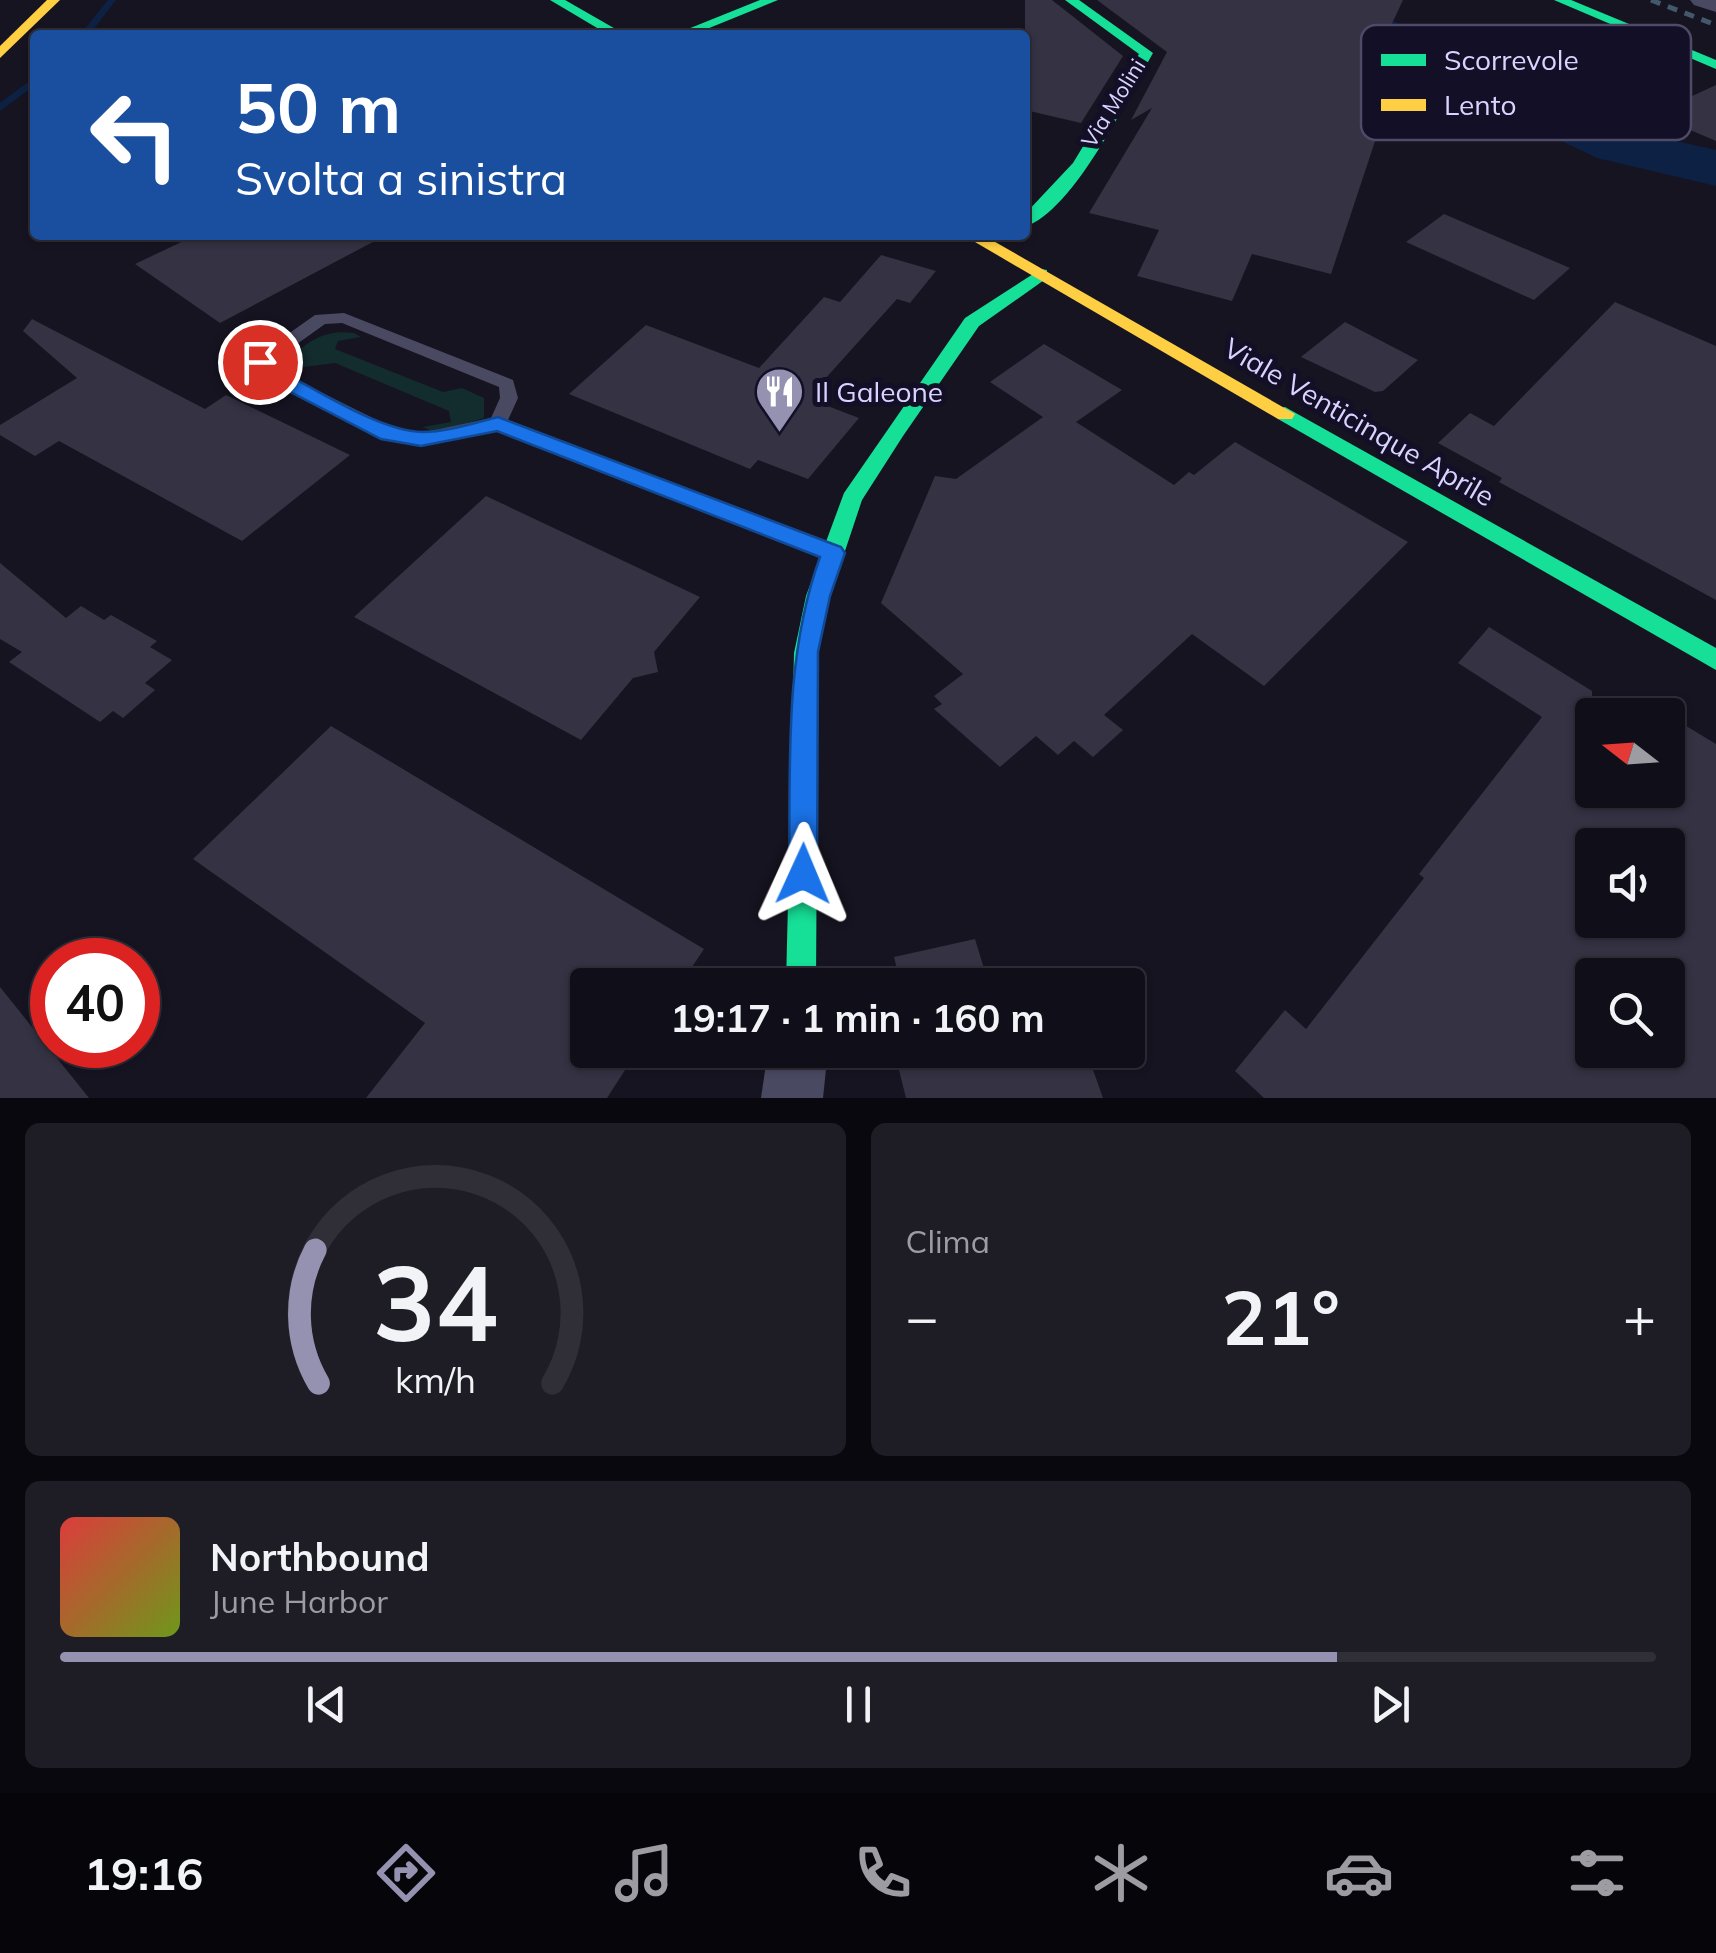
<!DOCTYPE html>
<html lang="it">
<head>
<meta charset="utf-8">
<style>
	:root { --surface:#100f19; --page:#1e1d26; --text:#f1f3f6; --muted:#9c9ca2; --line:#302f38; --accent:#9591b1 }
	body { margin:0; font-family:Mulish,sans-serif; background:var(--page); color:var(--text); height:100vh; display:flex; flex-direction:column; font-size:38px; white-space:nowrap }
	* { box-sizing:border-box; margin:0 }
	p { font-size:32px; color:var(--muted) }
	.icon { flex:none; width:55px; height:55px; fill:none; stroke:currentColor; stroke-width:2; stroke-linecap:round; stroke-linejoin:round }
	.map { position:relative; height:1098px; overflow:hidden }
	.details { display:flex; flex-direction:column; gap:25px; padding:25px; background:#09080e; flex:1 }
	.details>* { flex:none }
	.guide { position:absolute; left:30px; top:30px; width:1000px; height:210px; border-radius:10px; box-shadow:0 2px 8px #0004,0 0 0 2px var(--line); background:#1a4fa0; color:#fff; overflow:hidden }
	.needle { width:65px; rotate:287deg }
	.fabs { position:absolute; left:1575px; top:698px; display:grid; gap:20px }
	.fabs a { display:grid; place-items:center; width:110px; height:110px; border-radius:10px; background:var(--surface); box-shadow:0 2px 8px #0004,0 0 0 2px var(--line); font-size:50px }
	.speed { position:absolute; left:30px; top:938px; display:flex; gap:20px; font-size:50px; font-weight:700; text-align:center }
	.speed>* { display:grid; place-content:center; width:130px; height:130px; border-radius:50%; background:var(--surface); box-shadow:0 2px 8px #0004,0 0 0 2px var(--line); line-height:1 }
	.speed .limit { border:15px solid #d22; background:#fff; color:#111 }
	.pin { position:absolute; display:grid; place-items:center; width:85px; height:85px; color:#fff; margin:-42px; border:5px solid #fff; border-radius:50%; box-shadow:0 2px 10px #0007 }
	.me { position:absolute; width:110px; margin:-55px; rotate:1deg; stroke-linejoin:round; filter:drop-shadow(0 0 8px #0008) }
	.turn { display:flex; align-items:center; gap:35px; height:210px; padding:0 40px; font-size:45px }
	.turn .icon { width:130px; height:130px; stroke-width:2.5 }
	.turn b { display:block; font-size:70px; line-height:85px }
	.big { font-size:75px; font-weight:700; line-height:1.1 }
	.details .card { flex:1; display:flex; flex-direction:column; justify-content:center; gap:15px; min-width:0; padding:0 35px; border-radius:15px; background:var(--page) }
	.details .dial { align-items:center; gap:0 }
	.dial svg { height:260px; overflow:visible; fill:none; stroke:var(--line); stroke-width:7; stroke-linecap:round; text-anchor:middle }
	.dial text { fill:var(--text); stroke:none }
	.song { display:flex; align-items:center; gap:30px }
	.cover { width:120px; height:120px; border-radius:15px; background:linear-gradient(135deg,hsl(0 70% 55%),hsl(80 70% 35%)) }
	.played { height:10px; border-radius:5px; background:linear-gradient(90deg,var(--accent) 80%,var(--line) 80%) }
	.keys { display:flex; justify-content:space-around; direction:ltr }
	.heat { display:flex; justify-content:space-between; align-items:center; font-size:55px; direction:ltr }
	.details .tiles { flex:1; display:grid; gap:25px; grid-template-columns:1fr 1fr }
	.card:last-child { grid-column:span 2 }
	.trip { position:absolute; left:570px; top:968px; width:575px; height:100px; border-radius:10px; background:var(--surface); box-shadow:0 2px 8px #0004,0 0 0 2px var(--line); font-weight:700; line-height:100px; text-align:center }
	.dock { display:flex; height:160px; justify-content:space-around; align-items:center; background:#06060a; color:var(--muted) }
	.dock .icon { width:70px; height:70px }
	.dock .current { color:var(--accent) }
	.dock b { font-size:45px; color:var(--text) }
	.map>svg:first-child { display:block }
	.green { fill:#132c2d }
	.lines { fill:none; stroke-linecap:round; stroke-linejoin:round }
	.stream { fill:#0d2144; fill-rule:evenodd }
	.river { fill:#0d2144; fill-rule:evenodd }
	.building { fill:#343243; fill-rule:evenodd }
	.lane { fill:#4a4962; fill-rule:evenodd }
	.street { fill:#4a4962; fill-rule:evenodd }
	.fast { fill:#16e098; fill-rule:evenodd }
	.slow { fill:#ffcf43; fill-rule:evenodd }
	.rail { stroke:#43596b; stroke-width:5; stroke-dasharray:10 8; stroke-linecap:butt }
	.route { fill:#1a73e8; stroke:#114b97; stroke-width:2.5 }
	.labels { text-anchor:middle; stroke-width:10; stroke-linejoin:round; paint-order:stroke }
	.far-street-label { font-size:22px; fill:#d9d4ff; stroke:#130f26 }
	.poi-label { font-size:28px; fill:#d9d4ff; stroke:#130f26; text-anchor:start }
	.street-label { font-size:28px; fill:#d9d4ff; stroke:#130f26 }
	.key { fill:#130f26; stroke:#4e4a67; stroke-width:2.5 }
	.key-label { font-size:28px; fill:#d9d4ff }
</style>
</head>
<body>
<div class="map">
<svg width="1716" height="1098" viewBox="0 0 1716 1098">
	<rect width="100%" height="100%" fill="#161421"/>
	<path class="green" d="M 354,333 L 361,337 L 338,341 L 335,349 L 443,392 L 462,388 L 484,398 L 484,418 L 436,433 L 423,427 L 451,422 L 449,411 L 335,363 L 296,368 L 297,352 C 315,336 331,330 354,333 Z"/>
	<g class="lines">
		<g class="stream">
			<polygon points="108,0 116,0 89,35 80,35"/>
			<polygon points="35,77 35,85 0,111 0,103"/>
		</g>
		<polygon class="river" points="1282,0 1347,0 1637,132 1716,150 1716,186 1597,158 1290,10"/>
	</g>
	<g class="building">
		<polygon points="1025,0 1052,0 1123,56 1081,123 1025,110"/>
		<polygon points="1097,0 1403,0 1375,60 1398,72 1331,274 1252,254 1232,301 1137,276 1159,230 1089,213 1152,108 1131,120 1167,52"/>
		<polygon points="1716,85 1716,141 1653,114"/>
		<polygon points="1444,214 1570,268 1534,300 1406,242"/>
		<polygon points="196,235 386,235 220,323 135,264"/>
		<polygon points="881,255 936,271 910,303 897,299 815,390 820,391 812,400 859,418 808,479 758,460 750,469 569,394 646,325 759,368 824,297 840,302"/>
		<polygon points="1615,302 1716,346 1716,600 1499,482 1502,478 1438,443 1470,413 1494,426"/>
		<polygon points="32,319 205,409 226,395 350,455 242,541 59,441 35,456 0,435 0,425 77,378 23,331"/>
		<polygon points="1345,322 1418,360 1383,391 1375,392 1301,357"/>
		<polygon points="1044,344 1122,390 1076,422 1174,485 1189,472 1194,475 1235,442 1408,542 1264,686 1192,634 1104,715 1123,730 1093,757 1074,741 1058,755 1036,736 1000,767 934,709 942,704 934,696 963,674 881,603 935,476 956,479 1043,417 990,382"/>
		<polygon points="486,496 700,597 654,652 658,672 633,678 581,740 354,617"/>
		<polygon points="0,563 66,618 81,606 104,620 111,615 157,641 150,647 172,660 145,683 155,690 123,718 113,711 100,722 9,662 22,652 0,639"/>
		<path d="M 1489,627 L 1592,691 L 1592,790 L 1668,790 L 1668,715 L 1716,744 L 1716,1098 L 1264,1098 L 1235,1071 L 1285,1010 L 1306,1029 L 1424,878 L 1419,874 L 1542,717 L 1458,663 ZM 1592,845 L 1668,845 L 1668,920 L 1592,920 ZM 1592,975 L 1668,975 L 1668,1050 L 1592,1050 Z"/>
		<polygon points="331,726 704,949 680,985 588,985 588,1050 638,1050 607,1098 366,1098 425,1023 193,859"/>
		<polygon points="975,939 989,985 879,985 878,982 899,977 894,957"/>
		<polygon points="0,987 89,1098 0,1098"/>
		<polygon points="894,1050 1086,1050 1103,1098 906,1098"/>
	</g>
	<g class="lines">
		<path class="lane" d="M 344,313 L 513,380 L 518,398 L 508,420 L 838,547 L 841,552 L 838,557 L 824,557 L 497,429 L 421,445 L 383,437 L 257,374 L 251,362 L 254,358 L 315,315 ZM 342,323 L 499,387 L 500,398 L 491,418 L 421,433 L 393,428 L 270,367 L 269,364 L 325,324 Z"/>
		<g class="street">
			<polygon points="1690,0 1716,0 1716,12 1694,5"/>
			<polygon points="768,1050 828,1050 823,1098 761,1098"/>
		</g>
		<g class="fast">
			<polygon points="550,0 565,0 626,35 609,35"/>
			<polygon points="760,0 778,0 692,35 673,35"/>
			<path d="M 1065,0 L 1079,0 L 1153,53 C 1127,99 1075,209 1025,227 L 1025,214 L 1073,163 L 1139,54 Z"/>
			<polygon points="1554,0 1571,0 1716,60 1716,69"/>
			<polygon points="1041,269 1047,270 1047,278 979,326 903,436 862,500 830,596 818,653 816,985 786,985 794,653 806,596 844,493 965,318"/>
			<polygon points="1285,407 1716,648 1716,670 1278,419 1275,414 1278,409"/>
		</g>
		<g class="slow">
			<polygon points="47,0 60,0 0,58 0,46"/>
			<polygon points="963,235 983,235 1295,414 1292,419 1278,419"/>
		</g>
		<polyline class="rail" points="1651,0 1716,25"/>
	</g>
	<path class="route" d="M 260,355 L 266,357 L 271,366 C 311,386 378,431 422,432 C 447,432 474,423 498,417 L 841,547 L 845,553 L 830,596 L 818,652 L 817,874 L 813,884 L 803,888 L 793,884 L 789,874 C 791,767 783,660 820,557 L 497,431 L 421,446 L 381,439 L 256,374 L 250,362 Z"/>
	<defs>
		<symbol id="restaurant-pin" viewBox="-11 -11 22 30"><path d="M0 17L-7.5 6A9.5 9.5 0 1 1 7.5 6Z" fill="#9591b1" stroke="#130f26"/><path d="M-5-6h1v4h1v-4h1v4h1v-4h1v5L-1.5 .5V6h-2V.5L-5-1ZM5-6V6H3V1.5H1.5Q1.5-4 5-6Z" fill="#fff"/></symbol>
	</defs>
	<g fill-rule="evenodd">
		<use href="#restaurant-pin" x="752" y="364" width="55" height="75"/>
	</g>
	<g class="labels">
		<g class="far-street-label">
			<text transform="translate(1113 103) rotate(-58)" y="8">Via Molini</text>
		</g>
		<g class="poi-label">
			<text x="815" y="402">Il Galeone</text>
		</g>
		<g class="street-label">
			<text transform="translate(1359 422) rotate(30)" y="10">Viale Venticinque Aprile</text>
		</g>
	</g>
	<rect x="1361" y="25" width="330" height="115" rx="15" class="key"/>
	<rect x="1381" y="54" width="45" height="12" fill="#16e098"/>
	<rect x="1381" y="99" width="45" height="12" fill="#ffcf43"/>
	<g class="key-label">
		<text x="1444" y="70">Scorrevole</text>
		<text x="1444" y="115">Lento</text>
	</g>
</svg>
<div class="fabs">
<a><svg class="needle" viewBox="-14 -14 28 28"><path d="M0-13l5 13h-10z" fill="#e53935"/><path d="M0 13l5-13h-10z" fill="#9c9ca2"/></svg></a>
<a><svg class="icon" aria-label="sound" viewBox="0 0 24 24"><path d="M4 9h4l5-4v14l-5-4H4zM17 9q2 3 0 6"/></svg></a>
<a><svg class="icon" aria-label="search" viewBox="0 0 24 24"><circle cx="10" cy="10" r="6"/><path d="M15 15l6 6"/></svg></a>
</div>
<div class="speed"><div class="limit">40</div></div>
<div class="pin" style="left:260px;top:362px;background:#d93025"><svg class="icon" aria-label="arrive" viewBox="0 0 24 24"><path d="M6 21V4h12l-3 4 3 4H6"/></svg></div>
<svg class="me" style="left:803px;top:874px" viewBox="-20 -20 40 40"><path d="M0-17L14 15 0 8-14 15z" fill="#1a73e8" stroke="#fff" stroke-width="4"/></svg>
<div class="trip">19:17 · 1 min · 160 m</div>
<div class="guide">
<div class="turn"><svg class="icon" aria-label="left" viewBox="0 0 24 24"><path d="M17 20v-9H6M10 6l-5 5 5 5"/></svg><div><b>50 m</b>Svolta a sinistra</div></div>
</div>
</div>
<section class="details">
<div class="tiles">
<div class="card dial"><svg viewBox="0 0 100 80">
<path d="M14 69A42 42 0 1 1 86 69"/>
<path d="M14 69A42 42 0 0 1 13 28" stroke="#9591b1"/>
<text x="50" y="56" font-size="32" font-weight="700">34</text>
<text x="50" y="72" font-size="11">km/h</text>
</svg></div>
<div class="card"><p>Clima</p>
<div class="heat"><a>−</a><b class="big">21°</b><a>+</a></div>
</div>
<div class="card">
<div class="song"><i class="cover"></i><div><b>Northbound</b><p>June Harbor</p></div></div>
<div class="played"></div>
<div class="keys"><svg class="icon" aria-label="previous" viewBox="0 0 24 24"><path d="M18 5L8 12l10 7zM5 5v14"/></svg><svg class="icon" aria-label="pause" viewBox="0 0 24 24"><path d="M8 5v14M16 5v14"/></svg><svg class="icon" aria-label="next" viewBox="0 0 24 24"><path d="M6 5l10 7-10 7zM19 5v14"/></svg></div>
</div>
</div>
</section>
<nav class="dock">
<b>19:16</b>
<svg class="icon current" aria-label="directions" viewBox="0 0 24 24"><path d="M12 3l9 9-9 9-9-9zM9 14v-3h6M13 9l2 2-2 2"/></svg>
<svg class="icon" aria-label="music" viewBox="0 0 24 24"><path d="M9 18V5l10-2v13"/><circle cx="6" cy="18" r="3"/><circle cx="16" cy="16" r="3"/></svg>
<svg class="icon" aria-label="phone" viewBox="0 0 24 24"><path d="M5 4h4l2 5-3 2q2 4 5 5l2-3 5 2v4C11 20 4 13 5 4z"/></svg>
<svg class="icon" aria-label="climate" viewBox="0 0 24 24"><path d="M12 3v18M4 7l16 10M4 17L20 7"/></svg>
<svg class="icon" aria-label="car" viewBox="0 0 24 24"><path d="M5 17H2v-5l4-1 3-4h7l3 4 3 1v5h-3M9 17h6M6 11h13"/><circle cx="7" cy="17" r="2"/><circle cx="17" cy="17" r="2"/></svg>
<svg class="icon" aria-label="filters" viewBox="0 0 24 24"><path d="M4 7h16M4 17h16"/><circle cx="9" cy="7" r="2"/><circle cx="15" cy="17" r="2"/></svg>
</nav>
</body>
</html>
